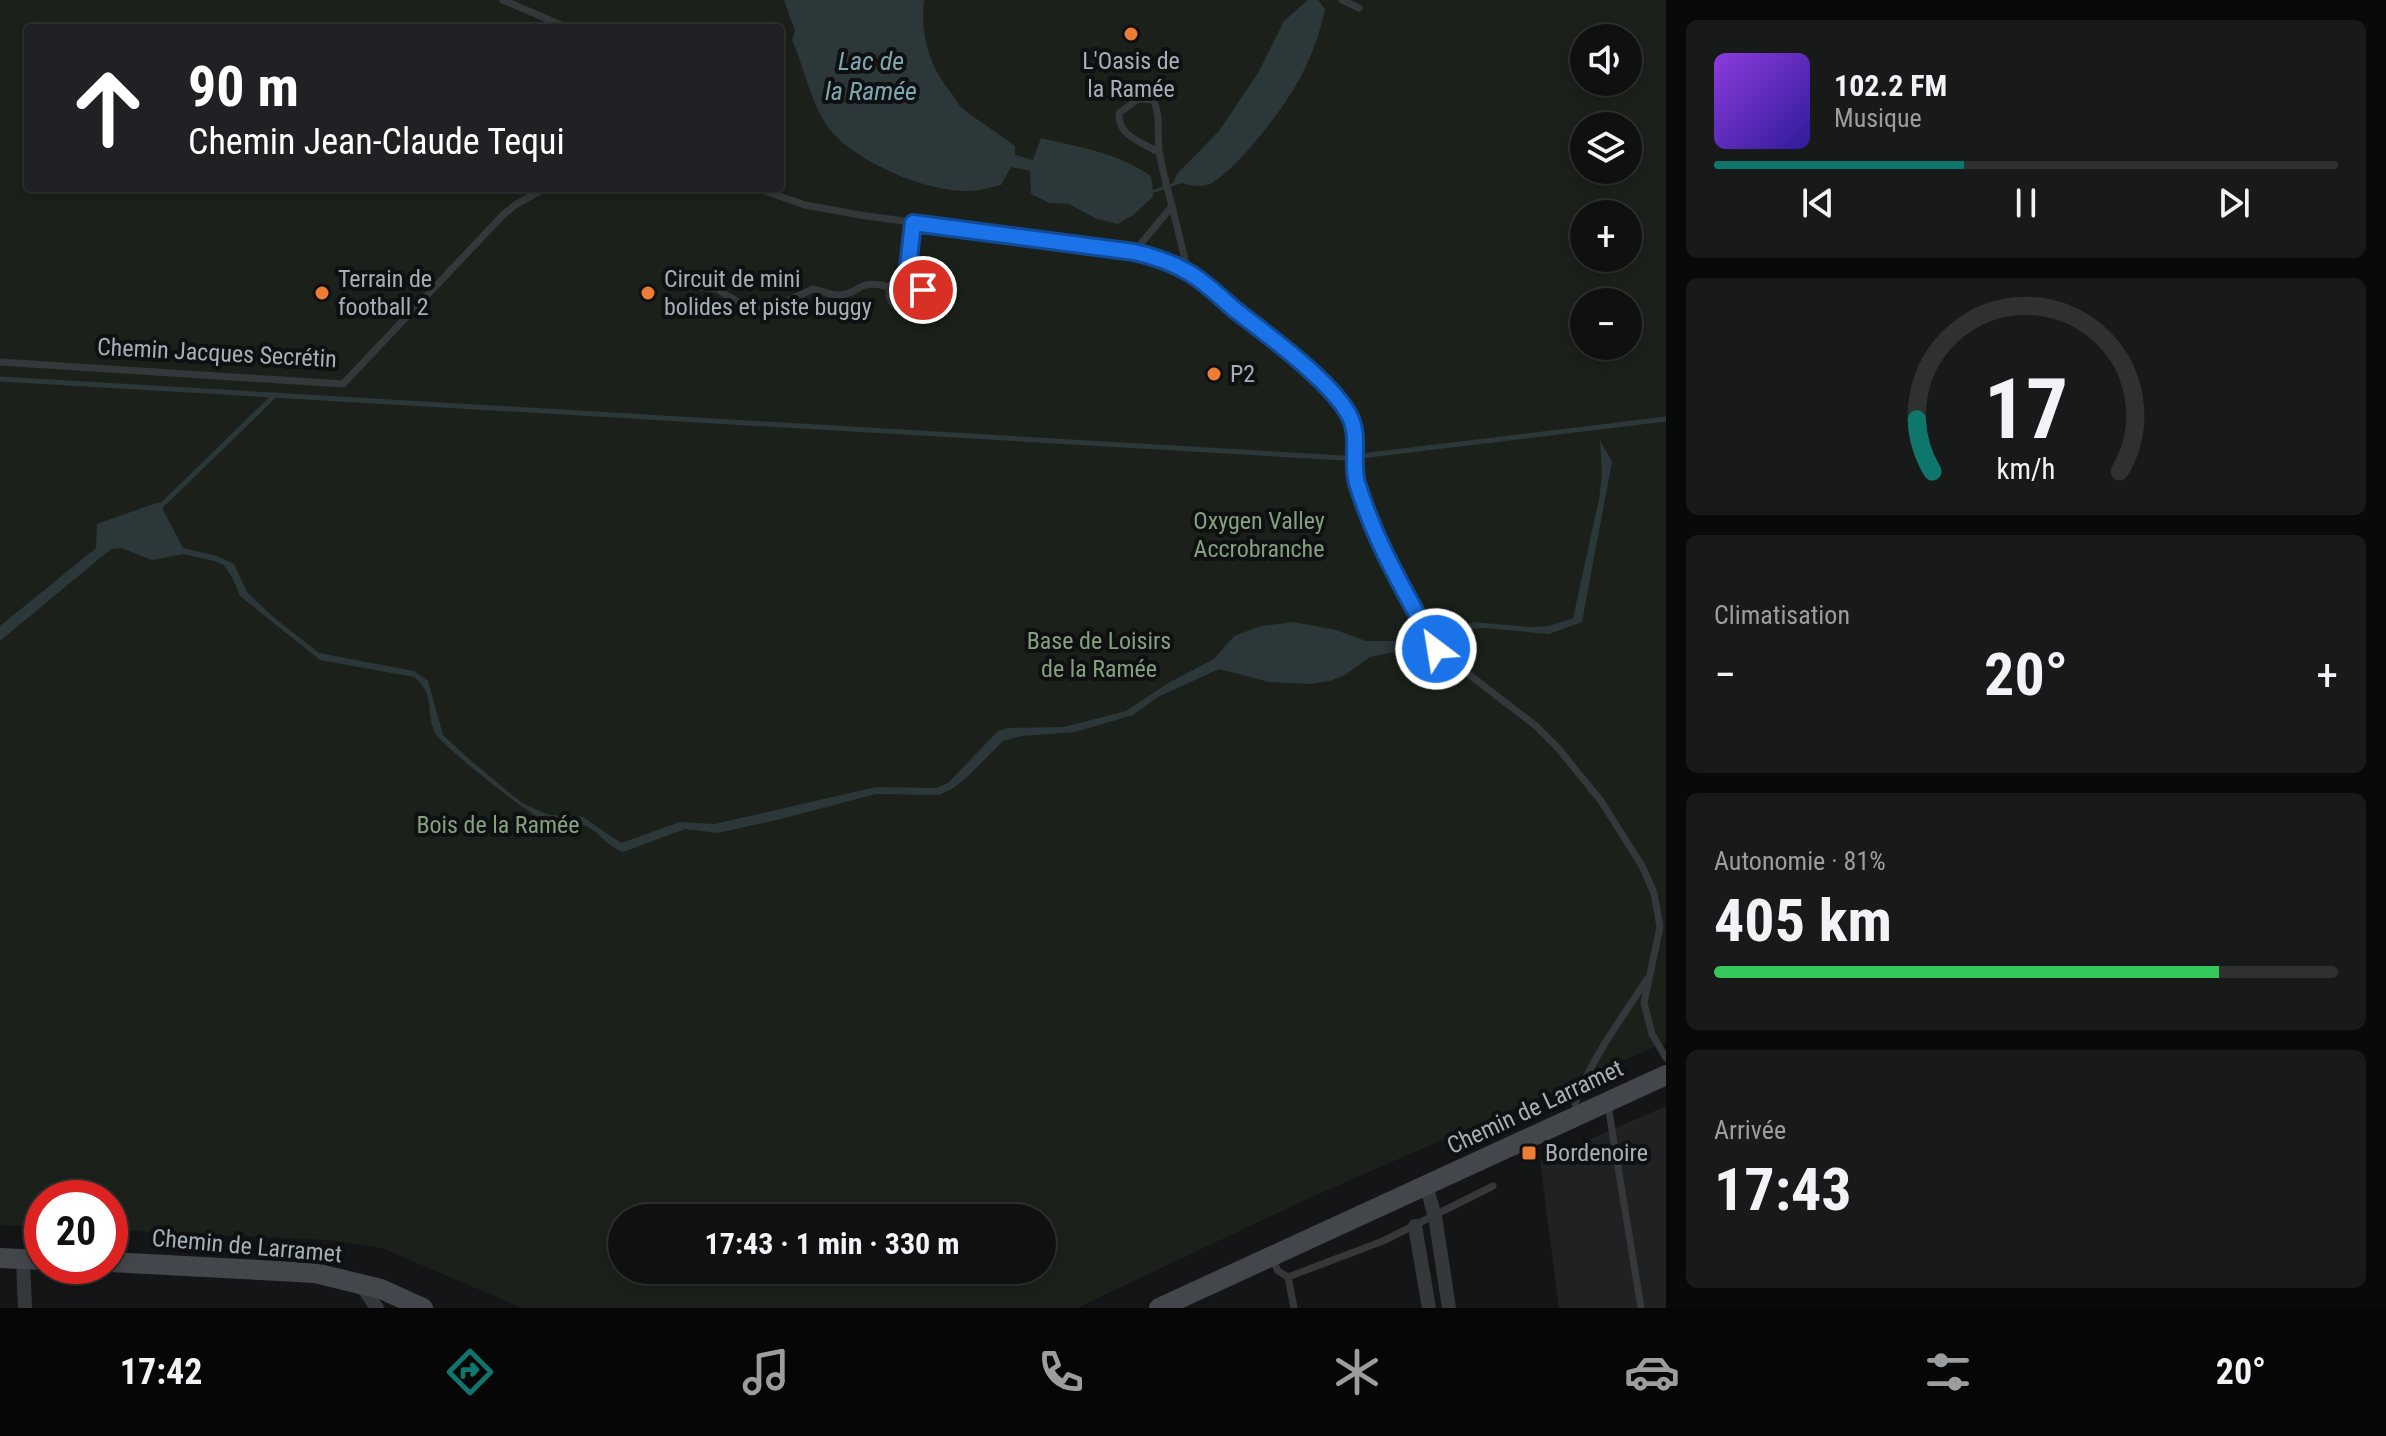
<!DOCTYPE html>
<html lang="fr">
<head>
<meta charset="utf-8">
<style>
	:root { --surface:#0f1010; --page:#181919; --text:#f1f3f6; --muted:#9b9d9f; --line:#2f3030; --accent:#0f766e }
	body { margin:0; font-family:"Roboto Condensed",sans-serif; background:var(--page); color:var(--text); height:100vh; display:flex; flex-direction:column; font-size:30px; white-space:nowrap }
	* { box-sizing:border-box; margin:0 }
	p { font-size:26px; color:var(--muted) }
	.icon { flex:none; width:44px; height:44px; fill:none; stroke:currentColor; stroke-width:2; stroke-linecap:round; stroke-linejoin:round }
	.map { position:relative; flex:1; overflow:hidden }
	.details { display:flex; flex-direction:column; gap:20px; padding:20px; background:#080909; width:720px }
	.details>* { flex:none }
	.hud { position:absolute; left:24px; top:24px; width:760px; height:168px; border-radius:8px; box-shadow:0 4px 12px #0003,0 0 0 2px var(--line); background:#202124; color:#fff; overflow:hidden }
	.controls { position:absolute; left:1570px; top:24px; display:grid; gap:16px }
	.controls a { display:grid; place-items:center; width:72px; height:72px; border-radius:50%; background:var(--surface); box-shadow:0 4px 12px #0003,0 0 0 2px var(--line); font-size:40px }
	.speed { position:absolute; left:24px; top:1180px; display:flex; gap:16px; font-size:40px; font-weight:700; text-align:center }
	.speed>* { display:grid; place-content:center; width:104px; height:104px; border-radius:50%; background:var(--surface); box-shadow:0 4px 12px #0003,0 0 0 2px var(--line); line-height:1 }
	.speed .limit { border:12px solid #d22; background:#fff; color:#111 }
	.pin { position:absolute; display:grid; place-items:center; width:68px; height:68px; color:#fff; margin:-34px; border:4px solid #fff; border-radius:50%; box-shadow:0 2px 8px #0007 }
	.me { position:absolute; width:88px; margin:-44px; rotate:329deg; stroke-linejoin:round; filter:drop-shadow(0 0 6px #0008) }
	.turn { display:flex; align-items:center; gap:28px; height:168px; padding:0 32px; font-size:36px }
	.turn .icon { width:104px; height:104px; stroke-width:2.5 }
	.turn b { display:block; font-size:56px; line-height:68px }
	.big { font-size:60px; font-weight:700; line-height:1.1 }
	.details .tile { flex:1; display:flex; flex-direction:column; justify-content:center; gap:12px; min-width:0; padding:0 28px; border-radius:12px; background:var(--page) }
	.details .dial { align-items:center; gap:0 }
	.dial svg { height:208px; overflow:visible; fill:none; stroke:var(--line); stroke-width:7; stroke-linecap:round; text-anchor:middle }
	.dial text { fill:var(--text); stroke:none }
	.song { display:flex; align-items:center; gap:24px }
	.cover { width:96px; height:96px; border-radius:12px; background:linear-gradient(135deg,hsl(270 70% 55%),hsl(250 70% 35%)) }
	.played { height:8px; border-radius:4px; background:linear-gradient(90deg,var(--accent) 40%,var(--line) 40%) }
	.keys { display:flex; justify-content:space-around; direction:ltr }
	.heat { display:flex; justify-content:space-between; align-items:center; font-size:44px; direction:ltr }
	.charge { height:12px; border-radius:6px; background:linear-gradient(90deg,#34c759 81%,var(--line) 0) }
	.trip { position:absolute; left:608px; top:1204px; width:448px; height:80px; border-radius:40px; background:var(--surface); box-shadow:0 4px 12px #0003,0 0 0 2px var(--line); font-weight:700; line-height:80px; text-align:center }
	.tab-bar { display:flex; height:128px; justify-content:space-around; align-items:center; background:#060606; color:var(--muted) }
	.tab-bar .icon { width:56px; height:56px }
	.tab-bar .on { color:var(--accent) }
	.tab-bar b { font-size:36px; color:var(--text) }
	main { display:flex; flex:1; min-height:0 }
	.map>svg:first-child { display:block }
	.built { fill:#202123 }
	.green { fill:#1b211a; fill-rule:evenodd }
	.water { fill:#2b3739 }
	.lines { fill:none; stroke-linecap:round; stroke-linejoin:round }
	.stream { stroke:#2b3739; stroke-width:5 }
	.lane { stroke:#35383b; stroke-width:7 }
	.street { stroke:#35383b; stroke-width:14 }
	.secondary { stroke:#43474b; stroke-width:20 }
	.route-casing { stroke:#114b97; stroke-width:20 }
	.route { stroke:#1a73e8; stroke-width:14 }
	.poi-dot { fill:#ed7c35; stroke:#0f1011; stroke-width:3 }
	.labels { text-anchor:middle; stroke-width:8; stroke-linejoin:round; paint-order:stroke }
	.poi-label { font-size:24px; fill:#a6afb6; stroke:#0f1011; text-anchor:start }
	.street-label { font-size:24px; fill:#a6afb6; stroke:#0f1011 }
	.park-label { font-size:24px; fill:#85a07e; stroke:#0f1011 }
	.water-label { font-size:26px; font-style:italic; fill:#7ea7b0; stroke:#0f1011 }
</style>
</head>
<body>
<main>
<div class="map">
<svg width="1666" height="1308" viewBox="0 0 1666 1308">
	<rect width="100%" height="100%" fill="#141516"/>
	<polygon class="built" points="1666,1106 1666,1308 1559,1308 1540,1161"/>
	<path class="green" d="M 0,0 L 1666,0 L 1666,1042 L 1307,1199 L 1077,1308 L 522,1308 L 382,1248 L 328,1240 L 110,1230 L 110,1198 L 42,1198 L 42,1227 L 0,1225 ZM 28,28 L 780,28 L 780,188 L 28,188 ZM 1584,38 L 1628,38 L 1628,82 L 1584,82 ZM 1584,126 L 1628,126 L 1628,170 L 1584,170 ZM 1584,214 L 1628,214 L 1628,258 L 1584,258 ZM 1584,302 L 1628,302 L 1628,346 L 1584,346 ZM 622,1218 L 1042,1218 L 1042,1270 L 622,1270 Z"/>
	<g class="water">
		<path d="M 784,0 L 924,0 C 920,35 929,67 952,94 C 956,99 958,105 963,109 C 980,122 998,133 1015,146 L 1015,155 L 1033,160 L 1041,138 C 1080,147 1118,153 1151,176 L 1153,190 L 1173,183 L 1177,174 L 1219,131 L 1258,73 L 1284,21 L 1308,0 L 1318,0 L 1325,9 C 1320,32 1313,53 1302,74 C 1287,105 1241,165 1212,183 C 1202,188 1191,186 1182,183 L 1153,193 L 1153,197 L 1133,215 L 1118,224 L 1097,219 L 1069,204 L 1049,203 L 1031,194 L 1030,171 L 1011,167 L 1001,185 C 991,187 980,191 970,191 C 929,193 858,163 831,131 C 811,106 805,69 792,40 L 795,31 Z"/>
		<path d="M 1600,440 L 1612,462 L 1582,622 L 1549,634 L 1485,628 L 1471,629 L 1446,642 L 1370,657 L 1345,675 L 1330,681 L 1309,684 L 1269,682 L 1219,669 L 1158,697 L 1133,715 L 1075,732 L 1022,736 L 1003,741 L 965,779 L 952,789 L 939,795 L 876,794 L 777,820 L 718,833 L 685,829 L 623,852 C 607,847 597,829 583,825 C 571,821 557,825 546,821 C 531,817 441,745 435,733 C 425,711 436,695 414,677 L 320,660 L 240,596 L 233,579 L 224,565 L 214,561 L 183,554 L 152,560 L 121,548 L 111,549 L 0,641 L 0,626 L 96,548 L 97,524 L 159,502 L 183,548 L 217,556 L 234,564 L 247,592 L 272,616 L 319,653 L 414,671 L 428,681 L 443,735 L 469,759 L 522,803 L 549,815 L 583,817 L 621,843 L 680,822 L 715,824 L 876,787 L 936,788 L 948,783 L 998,731 L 1008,728 L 1064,727 L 1126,711 L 1170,682 L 1214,659 L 1234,636 L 1261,626 L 1293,622 L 1336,630 L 1366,641 L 1421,641 L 1473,622 L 1530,627 L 1549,626 L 1573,618 L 1599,499 L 1602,474 Z"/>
	</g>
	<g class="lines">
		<g class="stream">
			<polyline points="0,379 1344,458 1666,419"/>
			<polyline points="156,511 275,395"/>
		</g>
		<g class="lane">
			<polyline points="503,0 568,28"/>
			<polyline points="1342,0 1359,8"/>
			<polyline points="756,188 805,205 860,215 1149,255 1188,272 1330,390 1348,412 1354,426 1356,478 1386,560 1436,649 1536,726 1558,748 1601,801 1642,866 1654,893 1660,927 1644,1003 1652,1034 1666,1058"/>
			<polyline points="1172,206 1188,272"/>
			<path d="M 1134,252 L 1172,206 C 1167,188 1162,169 1159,150 C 1157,134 1161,114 1153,100 L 1138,99 L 1119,113 C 1118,137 1141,141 1159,153"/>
			<polyline points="907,276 913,223"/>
			<circle cx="906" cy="293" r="17"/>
			<path d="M 687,286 L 717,289 L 741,304 L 772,308 L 813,289 C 821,290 831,296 839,295 C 861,294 857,278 889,287"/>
			<polyline points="0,362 343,384 503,215 515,205 546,188"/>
			<polyline points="1608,1105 1641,1308"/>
			<path d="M 1579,1114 L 1575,1104 C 1591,1058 1621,1020 1647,979"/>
			<polyline points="1272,1258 1278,1271 1288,1277 1383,1241 1493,1186"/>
			<polyline points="1288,1277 1294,1308"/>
		</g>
		<g class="street">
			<polyline points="1426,1186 1435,1216 1449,1308"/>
			<polyline points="1415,1226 1429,1308"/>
			<polyline points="23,1259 25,1308"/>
			<polyline points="360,1283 377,1308"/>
		</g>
		<g class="secondary">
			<polyline points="0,1258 42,1260"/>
			<polyline points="110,1262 315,1273 381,1289 423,1308"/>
			<polyline points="1159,1308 1666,1075"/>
		</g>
	</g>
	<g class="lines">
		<defs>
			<path id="route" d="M 923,290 L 918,281 L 907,276 L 913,223 L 1134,252 C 1152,256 1170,262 1186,271 C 1203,280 1219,296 1234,309 C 1266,334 1333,382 1350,417 C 1360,437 1351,462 1357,483 C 1376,545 1406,593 1436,649"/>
		</defs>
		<use href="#route" class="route-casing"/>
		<use href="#route" class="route"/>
	</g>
	<g class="poi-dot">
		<circle cx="1131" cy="34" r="8"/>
		<circle cx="322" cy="293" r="8"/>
		<circle cx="648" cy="293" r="8"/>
		<circle cx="1214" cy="374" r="8"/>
		<rect x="1521" y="1145" width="16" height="16" rx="4"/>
	</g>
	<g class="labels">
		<g class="poi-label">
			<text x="1131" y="69" text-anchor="middle">L'Oasis de<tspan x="1131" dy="28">la Ramée</tspan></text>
			<text x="338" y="287">Terrain de<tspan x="338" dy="28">football 2</tspan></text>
			<text x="664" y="287">Circuit de mini<tspan x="664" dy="28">bolides et piste buggy</tspan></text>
			<text x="1230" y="382">P2</text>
			<text x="1545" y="1161">Bordenoire</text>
		</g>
		<g class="street-label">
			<text transform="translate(217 353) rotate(3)" y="8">Chemin Jacques Secrétin</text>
			<text transform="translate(1535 1107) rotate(-25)" y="8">Chemin de Larramet</text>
			<text transform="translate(247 1246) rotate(5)" y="8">Chemin de Larramet</text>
		</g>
		<g class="park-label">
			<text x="1259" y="529">Oxygen Valley<tspan x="1259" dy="28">Accrobranche</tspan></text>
			<text x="1099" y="649">Base de Loisirs<tspan x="1099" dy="28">de la Ramée</tspan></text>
			<text x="498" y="833">Bois de la Ramée</text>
		</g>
		<g class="water-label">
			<text x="871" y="70">Lac de<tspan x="871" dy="30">la Ramée</tspan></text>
		</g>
	</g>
</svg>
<div class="controls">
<a><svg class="icon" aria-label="sound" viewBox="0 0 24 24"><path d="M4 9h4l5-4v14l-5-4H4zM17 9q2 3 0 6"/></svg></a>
<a><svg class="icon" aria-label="layers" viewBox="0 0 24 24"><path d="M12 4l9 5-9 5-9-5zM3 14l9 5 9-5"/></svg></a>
<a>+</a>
<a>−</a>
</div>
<div class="speed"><div class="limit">20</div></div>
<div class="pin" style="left:923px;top:290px;background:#d93025"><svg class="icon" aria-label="arrive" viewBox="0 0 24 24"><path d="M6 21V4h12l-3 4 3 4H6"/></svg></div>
<svg class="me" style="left:1436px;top:649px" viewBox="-20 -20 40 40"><circle r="17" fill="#1a73e8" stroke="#fff" stroke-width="3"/><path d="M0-11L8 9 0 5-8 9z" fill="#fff"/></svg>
<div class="trip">17:43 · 1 min · 330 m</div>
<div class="hud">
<div class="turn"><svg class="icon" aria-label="ahead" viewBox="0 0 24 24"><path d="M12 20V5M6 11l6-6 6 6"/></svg><div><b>90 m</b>Chemin Jean-Claude Tequi</div></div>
</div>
</div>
<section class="details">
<div class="tile">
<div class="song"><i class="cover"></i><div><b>102.2 FM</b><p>Musique</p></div></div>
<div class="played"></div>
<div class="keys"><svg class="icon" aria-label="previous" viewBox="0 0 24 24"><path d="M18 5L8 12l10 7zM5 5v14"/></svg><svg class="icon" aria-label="pause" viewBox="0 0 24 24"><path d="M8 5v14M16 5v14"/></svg><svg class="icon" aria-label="next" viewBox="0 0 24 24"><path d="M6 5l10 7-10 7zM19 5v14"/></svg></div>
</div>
<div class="tile dial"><svg viewBox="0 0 100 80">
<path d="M14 69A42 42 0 1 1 86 69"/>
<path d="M14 69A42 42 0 0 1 8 49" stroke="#0f766e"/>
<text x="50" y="56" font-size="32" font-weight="700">17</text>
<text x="50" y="72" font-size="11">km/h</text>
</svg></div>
<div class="tile"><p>Climatisation</p>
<div class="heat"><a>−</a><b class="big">20°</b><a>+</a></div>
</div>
<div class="tile"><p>Autonomie · 81%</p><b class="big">405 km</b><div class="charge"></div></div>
<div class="tile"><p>Arrivée</p><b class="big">17:43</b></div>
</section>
</main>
<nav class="tab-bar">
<b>17:42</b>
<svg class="icon on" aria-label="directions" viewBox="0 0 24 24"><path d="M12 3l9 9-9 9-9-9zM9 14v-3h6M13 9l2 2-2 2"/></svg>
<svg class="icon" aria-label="music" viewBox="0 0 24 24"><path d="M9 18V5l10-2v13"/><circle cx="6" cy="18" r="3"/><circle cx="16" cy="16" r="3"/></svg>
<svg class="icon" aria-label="phone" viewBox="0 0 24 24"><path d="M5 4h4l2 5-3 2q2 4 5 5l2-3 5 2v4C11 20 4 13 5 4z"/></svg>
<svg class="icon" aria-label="climate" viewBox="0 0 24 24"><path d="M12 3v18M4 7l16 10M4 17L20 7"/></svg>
<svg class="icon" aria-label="car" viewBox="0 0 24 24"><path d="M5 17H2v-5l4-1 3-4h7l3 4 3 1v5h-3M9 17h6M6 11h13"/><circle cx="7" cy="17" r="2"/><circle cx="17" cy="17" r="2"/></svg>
<svg class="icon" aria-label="filters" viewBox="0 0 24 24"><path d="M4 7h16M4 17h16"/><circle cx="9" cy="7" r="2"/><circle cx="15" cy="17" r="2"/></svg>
<b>20°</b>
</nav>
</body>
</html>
